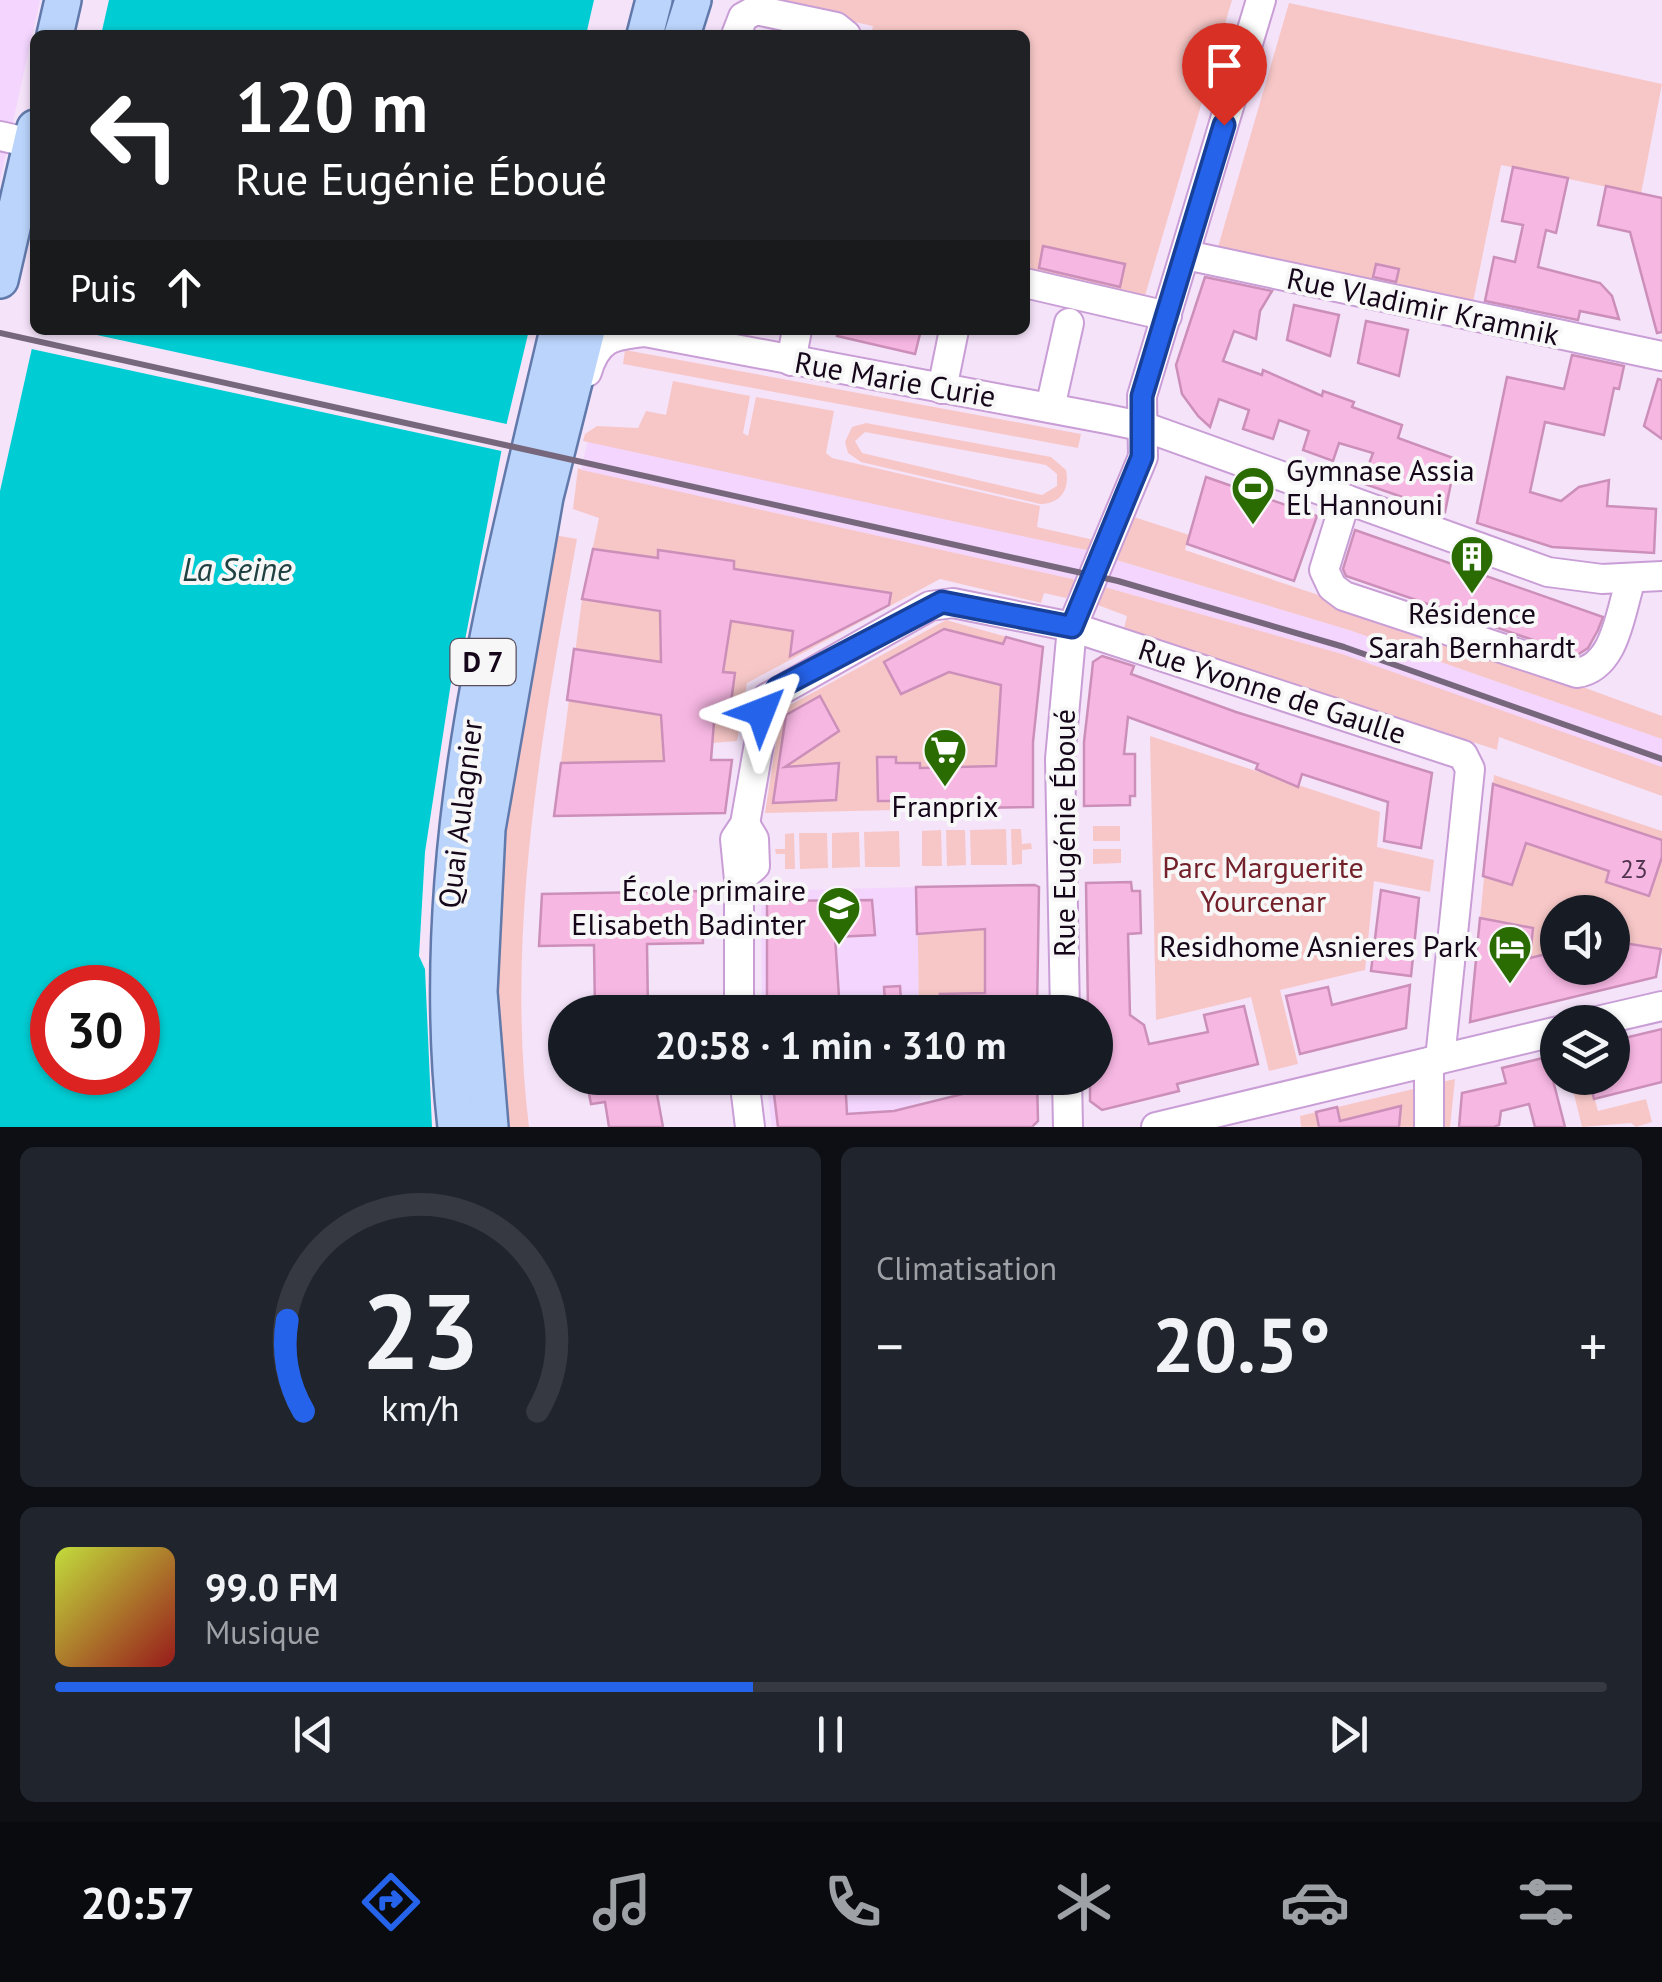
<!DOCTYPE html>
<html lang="fr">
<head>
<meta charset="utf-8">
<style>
	:root { --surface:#171b24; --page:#20242c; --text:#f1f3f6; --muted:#9ea1a6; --line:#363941; --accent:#2563eb }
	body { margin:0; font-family:"PT Sans",sans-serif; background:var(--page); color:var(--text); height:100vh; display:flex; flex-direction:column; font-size:38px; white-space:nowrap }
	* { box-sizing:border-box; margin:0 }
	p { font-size:32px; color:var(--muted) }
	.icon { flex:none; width:55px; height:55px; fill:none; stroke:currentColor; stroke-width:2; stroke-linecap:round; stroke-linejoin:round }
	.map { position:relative; height:1127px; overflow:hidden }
	.panel { display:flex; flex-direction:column; gap:20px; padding:20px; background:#0d0f14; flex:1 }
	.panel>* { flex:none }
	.guide { position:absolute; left:30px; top:30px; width:1000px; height:305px; border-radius:15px; box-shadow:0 2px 8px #0004; background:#202124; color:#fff; overflow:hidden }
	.fabs { position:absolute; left:1540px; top:895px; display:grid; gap:20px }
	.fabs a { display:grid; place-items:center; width:90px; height:90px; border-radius:50%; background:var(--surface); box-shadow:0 2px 8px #0004; font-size:50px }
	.speed { position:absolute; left:30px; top:965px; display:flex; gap:20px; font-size:50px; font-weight:700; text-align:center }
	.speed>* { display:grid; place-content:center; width:130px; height:130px; border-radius:50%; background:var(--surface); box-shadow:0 2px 8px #0004; line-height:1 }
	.speed .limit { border:15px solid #d22; background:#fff; color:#111 }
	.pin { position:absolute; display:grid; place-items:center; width:85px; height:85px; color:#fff; margin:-102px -42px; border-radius:50% 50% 50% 0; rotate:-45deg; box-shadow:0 0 10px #0007 }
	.pin .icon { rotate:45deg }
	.me { position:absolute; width:110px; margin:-55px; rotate:45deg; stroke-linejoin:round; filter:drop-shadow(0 0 8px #0008) }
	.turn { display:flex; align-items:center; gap:35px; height:210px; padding:0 40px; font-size:45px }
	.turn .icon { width:130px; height:130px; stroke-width:2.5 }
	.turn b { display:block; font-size:70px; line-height:85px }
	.then { display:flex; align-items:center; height:95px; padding:0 40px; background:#0003; gap:20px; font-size:38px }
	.big { font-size:75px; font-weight:600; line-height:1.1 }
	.panel .card { flex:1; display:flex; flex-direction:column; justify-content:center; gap:15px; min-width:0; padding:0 35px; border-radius:15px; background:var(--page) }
	.panel .dial { align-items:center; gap:0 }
	.dial svg { height:260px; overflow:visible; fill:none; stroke:var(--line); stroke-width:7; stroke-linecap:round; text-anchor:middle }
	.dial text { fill:var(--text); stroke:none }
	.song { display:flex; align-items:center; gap:30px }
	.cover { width:120px; height:120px; border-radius:15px; background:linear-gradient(135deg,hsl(70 70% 55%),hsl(0 70% 35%)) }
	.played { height:10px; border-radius:5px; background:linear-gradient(90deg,var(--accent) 45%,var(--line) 45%) }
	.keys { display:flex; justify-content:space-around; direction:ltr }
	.heat { display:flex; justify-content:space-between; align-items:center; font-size:55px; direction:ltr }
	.panel .tiles { flex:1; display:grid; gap:20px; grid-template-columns:1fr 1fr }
	.card:last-child { grid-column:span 2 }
	.trip { position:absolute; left:548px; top:995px; width:565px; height:100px; border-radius:50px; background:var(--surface); box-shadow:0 2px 8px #0004; font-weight:600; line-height:100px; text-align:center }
	.menu { display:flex; height:160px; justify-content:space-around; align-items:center; background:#090b0e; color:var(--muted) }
	.menu .icon { width:70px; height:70px }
	.menu .active { color:var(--accent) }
	.menu b { font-size:45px; color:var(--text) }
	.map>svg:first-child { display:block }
	.built { fill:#f3d5fd }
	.green { fill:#f7c7c7; fill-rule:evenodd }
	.water { fill:#00cdd3; fill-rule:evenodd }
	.pier { fill:#f5e3fa }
	.building { fill:#f7b7e3; stroke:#cc8fba; stroke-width:2.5 }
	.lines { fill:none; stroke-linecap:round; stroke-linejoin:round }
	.minor-casing { stroke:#c99ed6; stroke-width:32 }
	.major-casing { stroke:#627aab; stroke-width:40 }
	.minor { stroke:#fff; stroke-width:28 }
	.major { stroke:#bad4fb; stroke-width:35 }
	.rail { stroke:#77677c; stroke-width:6 }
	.route-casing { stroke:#184099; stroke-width:25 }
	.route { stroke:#2563eb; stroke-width:18 }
	.labels { text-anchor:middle; stroke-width:8; stroke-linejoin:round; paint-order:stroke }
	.number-label { font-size:25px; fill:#4e324c }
	.shield { fill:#f7f7f7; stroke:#594e5c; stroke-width:2.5 }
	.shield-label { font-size:28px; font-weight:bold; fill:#15061a }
	.street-label { font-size:30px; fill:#15061a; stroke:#f7f7f7 }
	.poi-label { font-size:30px; fill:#15061a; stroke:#f7f7f7 }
	.park-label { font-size:30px; fill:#73202a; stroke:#f7f7f7 }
	.water-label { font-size:32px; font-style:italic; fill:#204142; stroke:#f7f7f7 }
</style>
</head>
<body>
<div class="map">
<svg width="1662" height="1127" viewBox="0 0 1662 1127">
	<rect width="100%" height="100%" fill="#f5e3fa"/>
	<g class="built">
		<polygon points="0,0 40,0 0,180"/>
		<polygon points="588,439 1091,551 1077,580 581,470"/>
		<polygon points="1113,559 1349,630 1662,739 1662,769 1342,654 1101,586"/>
		<polygon points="917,887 919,1012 762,1012 761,891"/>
		<polygon points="766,1078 920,1078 921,1127 772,1127"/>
	</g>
	<g class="green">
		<polygon points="752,0 1232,0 1139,316 1025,291 1025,35 871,35 873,26"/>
		<polygon points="1289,3 1662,84 1641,194 1501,165 1473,302 1218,247"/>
		<polygon points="625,350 1081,434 1078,448 623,364"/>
		<polygon points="673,381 750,396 743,433 748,436 756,397 834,411 826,453 832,458 1040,506 1037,527 1094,540 1091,551 583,441 585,434 597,426 638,428 646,411 666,415"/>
		<path d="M 866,423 L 1051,457 L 1066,470 C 1070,489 1061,504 1040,504 L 861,462 L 848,453 L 845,442 L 852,427 ZM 865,432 L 1046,465 L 1057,474 L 1057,486 L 1042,495 L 862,453 L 855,441 Z"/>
		<polygon points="578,468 582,470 1077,580 1066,598 1044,593 1041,603 940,579 747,683 737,741 712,743 710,760 732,760 725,813 554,816 582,599 599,518 573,509"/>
		<polygon points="1134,517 1189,535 1185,550 1476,648 1662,716 1662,739 1349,630 1113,559"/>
		<path d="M 554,535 L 577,539 C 542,731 505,932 529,1127 L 504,1127 L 495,1024 L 502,833 Z"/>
		<polygon points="1101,586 1342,654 1662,767 1662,796 1499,737 1497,750 1124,628 1127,616 1095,604"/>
		<polygon points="946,620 1043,647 1034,731 1033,807 765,813 781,710"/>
		<polygon points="1150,736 1380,812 1377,847 1434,860 1430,892 1374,881 1365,970 1280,990 1298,1064 1269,1071 1251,997 1156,1020"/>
		<path d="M 1494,775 L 1662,831 L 1662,943 L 1656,977 L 1470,1022 ZM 1558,912 L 1612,912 L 1612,968 L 1558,968 Z"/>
		<rect x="1093" y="826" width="27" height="15"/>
		<polygon points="1006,829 1007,865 971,865 970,830"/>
		<polygon points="1011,829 1021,829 1022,844 1031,843 1032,849 1022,850 1022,864 1012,865"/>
		<polygon points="941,830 942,866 922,866 922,831"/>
		<polygon points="946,830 965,830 966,865 947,866"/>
		<polygon points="899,831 900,867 865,867 864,832"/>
		<polygon points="859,832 860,867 832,868 832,833"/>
		<polygon points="794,833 795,869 785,869 785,854 776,854 775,849 785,849 785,834"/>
		<polygon points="799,833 827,833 828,868 800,869"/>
		<polygon points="1093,849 1121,849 1121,863 1093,864"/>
		<polygon points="1035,885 1039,887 1037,1012 919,1012 917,887"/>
		<polygon points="1570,1078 1589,1078 1598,1111 1646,1099 1652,1122 1636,1127 1631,1123 1582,1127"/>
		<polygon points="1455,1079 1450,1127 1433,1127 1437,1083"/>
		<polygon points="1426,1086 1425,1127 1301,1127 1300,1116"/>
	</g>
	<g class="water">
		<polygon points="109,0 594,0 586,35 101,35"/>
		<path d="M 36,330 L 529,330 L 507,422 L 461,661 L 452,676 L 425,852 L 419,956 L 425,969 L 432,1127 L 0,1127 L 0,491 ZM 52,988 L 138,988 L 138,1072 L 52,1072 Z"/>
	</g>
	<polygon class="pier" points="33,326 35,330 74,330 511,425 506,452 27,348"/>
	<g class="building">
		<polygon points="1513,167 1568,178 1556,233 1546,230 1538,267 1600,283 1612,296 1619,319 1580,311 1578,320 1485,301 1494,257 1515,262 1523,225 1502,221"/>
		<polygon points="1606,186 1662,198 1662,332 1657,333 1630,232 1598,225"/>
		<polygon points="1043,246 1125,264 1120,287 1039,268"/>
		<polygon points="1376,264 1399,269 1396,282 1373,277"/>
		<polygon points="1205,277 1272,291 1260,311 1256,339 1234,331 1223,361 1262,375 1263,370 1322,396 1323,391 1354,402 1352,407 1402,425 1398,438 1456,459 1445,512 1362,483 1373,453 1339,443 1333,461 1303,450 1309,431 1279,420 1273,439 1243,429 1249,410 1219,399 1210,427 1198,416 1182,394 1176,365"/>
		<polygon points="1294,305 1339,315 1330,356 1287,340"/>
		<polygon points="1366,321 1408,330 1399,376 1358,363"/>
		<polygon points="837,330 921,330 915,354 837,336"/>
		<polygon points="1572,355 1624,366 1619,389 1614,388 1604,435 1545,422 1530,492 1561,501 1579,487 1609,480 1607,506 1656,509 1654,553 1552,547 1477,523 1507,377 1564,389"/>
		<polygon points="1658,379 1662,380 1662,439 1644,426"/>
		<polygon points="1206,477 1317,516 1294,581 1187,544"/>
		<polygon points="1355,530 1603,617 1598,630 1588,648 1577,655 1346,576 1343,569"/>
		<polygon points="593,549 658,558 658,550 734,561 734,569 891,593 889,605 790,656 793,631 731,621 723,672 735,673 728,724 714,722 711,760 732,760 725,813 554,816 561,763 664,761 661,715 567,700 574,649 661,662 660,611 582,599"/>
		<polygon points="944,629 1003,644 1006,637 1043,647 1033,742 1033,807 915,809 915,801 878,801 877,757 896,757 896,763 920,763 920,768 996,766 1001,685 949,672 901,694 884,662"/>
		<polygon points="1102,656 1134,666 1131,674 1236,712 1432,773 1421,848 1384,841 1388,802 1302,774 1298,787 1256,769 1258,764 1128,717 1124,754 1135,754 1135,796 1130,796 1130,805 1084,806 1084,742 1092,672 1093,662"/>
		<polygon points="820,696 839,731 785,767 839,763 836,800 773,803 786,715"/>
		<polygon points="1493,784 1662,840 1662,857 1649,896 1606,882 1609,871 1526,843 1512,885 1483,876"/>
		<polygon points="1131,882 1132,891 1140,891 1141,933 1128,934 1130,1015 1144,1025 1149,1044 1208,1032 1204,1015 1244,1006 1258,1064 1177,1084 1179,1091 1102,1110 1090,1101 1090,1078 1095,1078 1095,1012 1088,1012 1086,883"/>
		<polygon points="1035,885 1039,887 1037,1012 940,1012 940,994 985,993 985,929 917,934 916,887"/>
		<polygon points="1381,890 1419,898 1411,976 1371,971"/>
		<polygon points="702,891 703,943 647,944 648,1012 595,1012 594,945 539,946 542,894"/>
		<polygon points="872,900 875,935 835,937 840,1012 767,1012 767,901"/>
		<polygon points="1480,918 1533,928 1530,958 1558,951 1558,968 1612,968 1612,941 1661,949 1656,977 1470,1022"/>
		<polygon points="1410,985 1406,1028 1300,1054 1286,996 1328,987 1332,1005"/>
		<polygon points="900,986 901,1001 885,1002 884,987"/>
		<polygon points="1662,1029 1662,1082 1594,1099 1589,1078 1612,1078 1612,1041"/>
		<polygon points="1547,1057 1565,1127 1535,1127 1529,1104 1501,1111 1499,1125 1494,1127 1459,1127 1462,1093 1506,1083 1502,1068"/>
		<polygon points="586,1078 654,1078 663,1127 609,1127 605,1102 591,1104"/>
		<polygon points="772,1078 845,1078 847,1114 894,1111 987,1088 994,1078 1037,1078 1038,1121 1032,1127 778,1127"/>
		<polygon points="1401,1106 1399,1127 1319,1127 1316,1112 1337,1107 1340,1121"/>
	</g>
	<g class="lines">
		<defs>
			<g id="minor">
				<polyline points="736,35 743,17 756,10 836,27 846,35"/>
				<polyline points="0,136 31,143"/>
				<polyline points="1186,255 1662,356"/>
				<polyline points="1025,283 1167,316"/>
				<polyline points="791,361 797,330"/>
				<path d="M 587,372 C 597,338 612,335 645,332 L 1107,419 L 1145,427 L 1548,572 L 1602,579 L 1662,576"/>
				<polyline points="942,389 954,330"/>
				<polyline points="1050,408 1069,323"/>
				<path d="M 1346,499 L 1324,570 L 1332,587 L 1344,596 L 1577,673 C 1616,667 1620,612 1631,579"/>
				<polyline points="739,880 755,866 754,839 745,824"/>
				<polyline points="739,1012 739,880 735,839 745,824 767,698 930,606 953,603 1072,627 1463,755 1470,769 1440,1059"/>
				<polyline points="1065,1012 1060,759 1072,627 1143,457 1142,396 1261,0"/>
				<polyline points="1593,1022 1662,1006"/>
				<polyline points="744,1078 750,1127"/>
				<polyline points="1067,1078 1068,1127"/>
				<polyline points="1156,1127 1558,1031"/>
				<polyline points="1429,1127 1429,1062"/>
			</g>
			<g id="major">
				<polyline points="55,35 63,0"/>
				<polyline points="645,35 654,0"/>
				<polyline points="682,35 693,0"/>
				<polyline points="0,280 35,128"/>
				<path d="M 456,1127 C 425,852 496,596 558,330"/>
				<polyline points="490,1127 479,992 487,829 545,497 587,330"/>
			</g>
		</defs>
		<use href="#minor" class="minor-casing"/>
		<use href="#major" class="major-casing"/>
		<use href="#minor" class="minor"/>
		<use href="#major" class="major"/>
		<polyline class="rail" points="0,333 1118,581 1344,647 1662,759"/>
	</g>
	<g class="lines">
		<defs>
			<polyline id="route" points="761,712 778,688 942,602 1072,627 1142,457 1142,396 1224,125"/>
		</defs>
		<use href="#route" class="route-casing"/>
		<use href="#route" class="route"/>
	</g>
	<defs>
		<symbol id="stadium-pin" viewBox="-11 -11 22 30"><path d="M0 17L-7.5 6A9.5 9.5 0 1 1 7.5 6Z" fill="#2a6c02" stroke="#f7f7f7"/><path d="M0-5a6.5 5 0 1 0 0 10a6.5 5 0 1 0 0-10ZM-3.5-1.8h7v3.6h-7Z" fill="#fff"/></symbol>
		<symbol id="building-pin" viewBox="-11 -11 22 30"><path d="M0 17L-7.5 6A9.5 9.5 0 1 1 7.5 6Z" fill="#2a6c02" stroke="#f7f7f7"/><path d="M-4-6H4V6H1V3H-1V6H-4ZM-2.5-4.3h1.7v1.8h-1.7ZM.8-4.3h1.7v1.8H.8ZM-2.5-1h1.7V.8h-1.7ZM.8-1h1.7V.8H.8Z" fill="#fff"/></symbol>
		<symbol id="supermarket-pin" viewBox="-11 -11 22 30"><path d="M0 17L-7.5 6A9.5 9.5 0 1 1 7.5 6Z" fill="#2a6c02" stroke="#f7f7f7"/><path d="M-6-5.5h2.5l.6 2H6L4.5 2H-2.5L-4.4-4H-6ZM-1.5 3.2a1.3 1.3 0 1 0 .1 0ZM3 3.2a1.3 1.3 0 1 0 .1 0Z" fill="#fff"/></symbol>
		<symbol id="school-pin" viewBox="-11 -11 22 30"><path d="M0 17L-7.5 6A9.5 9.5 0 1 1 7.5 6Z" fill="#2a6c02" stroke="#f7f7f7"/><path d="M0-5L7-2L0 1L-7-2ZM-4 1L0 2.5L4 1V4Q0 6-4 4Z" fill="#fff"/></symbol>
		<symbol id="hotel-pin" viewBox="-11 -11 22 30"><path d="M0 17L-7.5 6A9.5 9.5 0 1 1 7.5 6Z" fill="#2a6c02" stroke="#f7f7f7"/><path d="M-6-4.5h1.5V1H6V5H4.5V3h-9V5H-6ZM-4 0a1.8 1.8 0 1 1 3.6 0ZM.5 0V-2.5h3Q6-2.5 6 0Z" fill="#fff"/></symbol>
	</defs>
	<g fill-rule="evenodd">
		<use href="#stadium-pin" x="1228" y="463" width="50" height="68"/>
		<use href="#building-pin" x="1447" y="532" width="50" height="68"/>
		<use href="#supermarket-pin" x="920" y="725" width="50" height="68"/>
		<use href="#school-pin" x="814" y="883" width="50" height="68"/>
		<use href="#hotel-pin" x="1485" y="922" width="50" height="68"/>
	</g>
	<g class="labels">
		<g class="number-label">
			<text x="1634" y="878">23</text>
		</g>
		<rect class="shield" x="450.5" y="639" width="65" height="46" rx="8"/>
		<g class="shield-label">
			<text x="483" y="672">D 7</text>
		</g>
		<g class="street-label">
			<text transform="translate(1423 307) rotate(12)" y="10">Rue Vladimir Kramnik</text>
			<text transform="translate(895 380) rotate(10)" y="10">Rue Marie Curie</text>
			<text transform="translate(1272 692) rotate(18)" y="10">Rue Yvonne de Gaulle</text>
			<text transform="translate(461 814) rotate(-83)" y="10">Quai Aulagnier</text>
			<text transform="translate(1065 833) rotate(-90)" y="10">Rue Eugénie Éboué</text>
		</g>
		<g class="poi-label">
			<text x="1286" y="481" text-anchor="start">Gymnase Assia<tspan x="1286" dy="34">El Hannouni</tspan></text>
			<text x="1472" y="624">Résidence<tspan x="1472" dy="34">Sarah Bernhardt</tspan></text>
			<text x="945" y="817">Franprix</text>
			<text x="806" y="901" text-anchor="end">École primaire<tspan x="806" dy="34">Elisabeth Badinter</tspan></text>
			<text x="1478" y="957" text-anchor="end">Residhome Asnieres Park</text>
		</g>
		<g class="park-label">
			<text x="1263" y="878">Parc Marguerite<tspan x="1263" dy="34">Yourcenar</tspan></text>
		</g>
		<g class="water-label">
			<text x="237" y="581">La Seine</text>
		</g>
	</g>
</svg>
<div class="fabs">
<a><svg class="icon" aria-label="sound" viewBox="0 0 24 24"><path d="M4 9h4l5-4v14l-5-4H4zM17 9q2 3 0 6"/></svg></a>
<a><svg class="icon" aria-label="layers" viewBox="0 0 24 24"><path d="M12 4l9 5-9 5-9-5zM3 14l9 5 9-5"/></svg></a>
</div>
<div class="speed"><div class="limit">30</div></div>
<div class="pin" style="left:1224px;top:125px;background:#d93025"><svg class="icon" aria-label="arrive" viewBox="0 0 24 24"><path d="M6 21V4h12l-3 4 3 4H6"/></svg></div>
<svg class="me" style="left:761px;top:712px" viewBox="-20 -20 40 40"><path d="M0-17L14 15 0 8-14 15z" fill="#2563eb" stroke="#fff" stroke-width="4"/></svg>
<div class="trip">20:58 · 1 min · 310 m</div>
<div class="guide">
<div class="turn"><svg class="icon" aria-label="left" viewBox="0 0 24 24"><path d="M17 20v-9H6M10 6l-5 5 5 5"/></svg><div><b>120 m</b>Rue Eugénie Éboué</div></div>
<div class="then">Puis<svg class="icon" aria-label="ahead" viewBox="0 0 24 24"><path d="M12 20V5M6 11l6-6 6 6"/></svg></div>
</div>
</div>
<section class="panel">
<div class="tiles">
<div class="card dial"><svg viewBox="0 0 100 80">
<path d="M14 69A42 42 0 1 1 86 69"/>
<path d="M14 69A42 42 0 0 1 9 41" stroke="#2563eb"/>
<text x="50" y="56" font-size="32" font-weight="700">23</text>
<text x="50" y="72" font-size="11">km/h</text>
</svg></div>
<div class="card"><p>Climatisation</p>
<div class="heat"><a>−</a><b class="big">20.5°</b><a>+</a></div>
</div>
<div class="card">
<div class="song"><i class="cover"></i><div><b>99.0 FM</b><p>Musique</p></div></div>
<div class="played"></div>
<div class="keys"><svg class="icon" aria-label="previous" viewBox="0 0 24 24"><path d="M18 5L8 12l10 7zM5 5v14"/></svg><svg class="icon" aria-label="pause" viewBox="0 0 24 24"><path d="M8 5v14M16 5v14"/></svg><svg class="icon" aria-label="next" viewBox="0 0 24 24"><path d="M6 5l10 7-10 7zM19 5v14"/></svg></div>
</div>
</div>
</section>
<nav class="menu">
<b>20:57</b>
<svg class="icon active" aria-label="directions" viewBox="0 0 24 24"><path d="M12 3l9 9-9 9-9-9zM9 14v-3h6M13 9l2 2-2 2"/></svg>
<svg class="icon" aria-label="music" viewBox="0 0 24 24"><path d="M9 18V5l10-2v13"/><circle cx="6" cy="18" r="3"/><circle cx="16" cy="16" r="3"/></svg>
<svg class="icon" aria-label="phone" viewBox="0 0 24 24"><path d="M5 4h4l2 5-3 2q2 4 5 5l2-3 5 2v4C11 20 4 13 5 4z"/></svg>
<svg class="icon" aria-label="climate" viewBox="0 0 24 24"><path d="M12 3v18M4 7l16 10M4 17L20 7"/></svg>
<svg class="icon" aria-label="car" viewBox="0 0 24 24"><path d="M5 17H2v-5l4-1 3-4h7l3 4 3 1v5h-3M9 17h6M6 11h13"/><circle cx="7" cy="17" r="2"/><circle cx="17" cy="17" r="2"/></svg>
<svg class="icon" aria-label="filters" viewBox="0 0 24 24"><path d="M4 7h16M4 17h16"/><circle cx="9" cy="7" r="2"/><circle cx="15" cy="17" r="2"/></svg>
</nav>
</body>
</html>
